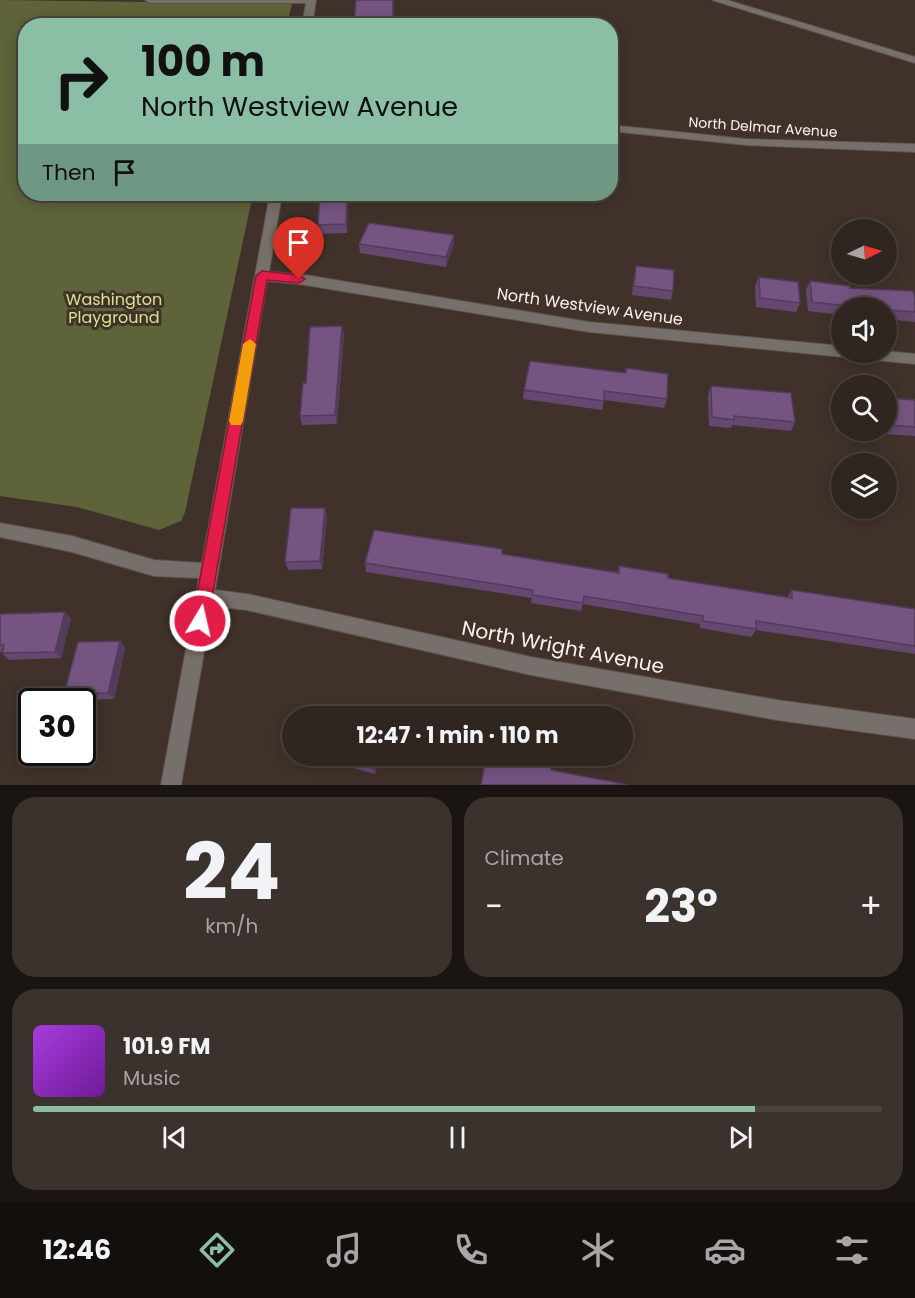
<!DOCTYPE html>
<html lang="en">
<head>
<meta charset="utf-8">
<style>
	:root { --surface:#302620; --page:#3c322d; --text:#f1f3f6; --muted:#a8a5a5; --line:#4b433e; --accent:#8abfa5 }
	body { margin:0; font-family:Poppins,sans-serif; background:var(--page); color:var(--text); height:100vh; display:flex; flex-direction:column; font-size:22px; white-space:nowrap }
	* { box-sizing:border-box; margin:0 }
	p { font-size:20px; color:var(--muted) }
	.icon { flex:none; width:33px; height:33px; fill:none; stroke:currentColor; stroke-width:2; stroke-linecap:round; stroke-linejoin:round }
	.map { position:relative; height:785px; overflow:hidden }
	.details { display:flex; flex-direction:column; gap:12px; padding:12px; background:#1a1512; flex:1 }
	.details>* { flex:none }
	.top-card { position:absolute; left:18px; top:18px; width:600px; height:183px; border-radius:24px; box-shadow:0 3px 15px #0003,0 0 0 2px var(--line); background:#8abfa5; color:#111; overflow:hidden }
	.needle { width:39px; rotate:85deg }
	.controls { position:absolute; left:831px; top:219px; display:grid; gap:12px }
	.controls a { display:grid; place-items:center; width:66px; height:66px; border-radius:50%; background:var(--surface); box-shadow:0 3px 15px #0003,0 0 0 2px var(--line); font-size:30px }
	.speed { position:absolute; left:18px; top:688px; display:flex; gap:12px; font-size:30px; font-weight:700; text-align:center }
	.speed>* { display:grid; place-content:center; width:78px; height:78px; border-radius:50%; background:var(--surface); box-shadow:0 3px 15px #0003,0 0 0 2px var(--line); line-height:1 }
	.speed .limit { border:3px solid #111; border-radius:9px; background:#fff; color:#111 }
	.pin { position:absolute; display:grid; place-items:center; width:51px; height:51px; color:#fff; margin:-62px -26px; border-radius:50% 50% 50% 0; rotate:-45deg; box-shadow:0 0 6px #0007 }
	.pin .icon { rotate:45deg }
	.me { position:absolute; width:66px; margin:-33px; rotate:9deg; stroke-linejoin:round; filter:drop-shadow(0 0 4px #0008) }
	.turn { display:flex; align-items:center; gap:21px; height:126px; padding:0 24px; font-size:27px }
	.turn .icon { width:78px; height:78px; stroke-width:2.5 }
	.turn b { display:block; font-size:42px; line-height:51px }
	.then { display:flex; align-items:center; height:57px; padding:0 24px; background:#0003; gap:12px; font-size:22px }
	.big { font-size:45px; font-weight:700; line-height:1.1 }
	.details .widget { flex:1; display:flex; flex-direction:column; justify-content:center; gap:9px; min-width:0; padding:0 21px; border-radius:24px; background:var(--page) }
	.details .dial { align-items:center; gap:0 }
	.dial b { font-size:78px; line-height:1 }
	.song { display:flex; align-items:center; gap:18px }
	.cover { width:72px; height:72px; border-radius:9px; background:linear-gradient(135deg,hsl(280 70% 55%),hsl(280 70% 35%)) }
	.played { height:6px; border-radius:3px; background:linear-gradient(90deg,var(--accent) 85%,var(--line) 85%) }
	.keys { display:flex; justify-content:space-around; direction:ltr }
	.heat { display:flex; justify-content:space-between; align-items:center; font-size:33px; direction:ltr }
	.details .tiles { flex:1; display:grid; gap:12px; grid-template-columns:1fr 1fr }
	.widget:last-child { grid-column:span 2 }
	.trip { position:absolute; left:282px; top:706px; width:351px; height:60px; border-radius:30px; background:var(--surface); box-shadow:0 3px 15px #0003,0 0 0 2px var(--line); font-weight:700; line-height:60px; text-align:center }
	.tabs { display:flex; height:96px; justify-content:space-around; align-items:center; background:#130f0d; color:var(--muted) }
	.tabs .icon { width:42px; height:42px }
	.tabs .active { color:var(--accent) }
	.tabs b { font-size:27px; color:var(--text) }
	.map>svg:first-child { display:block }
	.green { fill:#5e633a }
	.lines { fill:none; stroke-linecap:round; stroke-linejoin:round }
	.minor-casing { stroke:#5e5149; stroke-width:2 }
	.minor { fill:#766f6b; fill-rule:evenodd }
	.wall { fill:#654870 }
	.shaded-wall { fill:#523b5b }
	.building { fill:#755482; stroke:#523b5b; stroke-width:1.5 }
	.route { fill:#e11d48; stroke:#92132f; stroke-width:1.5 }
	.slow { fill:#f59e0b }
	.labels { text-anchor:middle; stroke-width:6; stroke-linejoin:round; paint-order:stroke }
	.far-street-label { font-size:14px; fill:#fcf2ed; stroke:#40322a }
	.park-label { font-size:16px; fill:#d7e28b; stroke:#40322a }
	.street-label { font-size:16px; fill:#fcf2ed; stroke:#40322a }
	.near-street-label { font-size:20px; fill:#fcf2ed; stroke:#40322a }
</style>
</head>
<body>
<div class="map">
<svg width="915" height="785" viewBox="0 0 915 785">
	<rect width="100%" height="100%" fill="#40322a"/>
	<polygon class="green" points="0,0 292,4 287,25 26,26 26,194 253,194 185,512 181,521 159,530 77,507 0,496"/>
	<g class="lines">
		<defs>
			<g id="minor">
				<polygon points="145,0 316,0 312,26 302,26 306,3 150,3"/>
				<polygon points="712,0 727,0 915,57 915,63"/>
				<polygon points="610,125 746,139 915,144 915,152 746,145 610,131"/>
				<polygon points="270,194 282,194 269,272 299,274 589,322 842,346 842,352 886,351 915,354 915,364 589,332 299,284 267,281 215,590 247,594 531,657 777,700 915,719 915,739 777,720 531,675 247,610 212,606 181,785 161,785 199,578 154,576 72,552 0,537 0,523 72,536 154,560 202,563"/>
			</g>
		</defs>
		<use href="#minor" class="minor-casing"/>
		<use href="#minor" class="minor"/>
	</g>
	<g class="wall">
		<polygon points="320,194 348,194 347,233 319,234 318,225"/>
		<polygon points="454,235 454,244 446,267 360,253 359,244"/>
		<polygon points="636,266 673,291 671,300 632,295 634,275"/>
		<polygon points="759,277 800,303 796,312 756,307 755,286"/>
		<polygon points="810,281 915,298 915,322 886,319 886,308 842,308 842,315 808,311 806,290"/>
		<polygon points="342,326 344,335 337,424 302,425 300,416"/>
		<polygon points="626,368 667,399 664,408 604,400 602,410 523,399 524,390 625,373"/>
		<polygon points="711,386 795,422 791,431 732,425 731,428 709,426 708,395"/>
		<polygon points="886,398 915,400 915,436 836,431 832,407 837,399 842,399 842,430 886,430"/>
		<polygon points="325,508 327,516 322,569 288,570 285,562"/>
		<polygon points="502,554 617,572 619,566 668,578 787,597 792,590 915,609 915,654 756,630 751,637 700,628 700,624 583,604 581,611 531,603 532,598 366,572 365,563"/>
		<polygon points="65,612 71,619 61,658 9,660 2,653 2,652 0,652 0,614"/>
		<polygon points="120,641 125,648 114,699 71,700 64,694"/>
		<polygon points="310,756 380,756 375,774"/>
	</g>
	<g class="shaded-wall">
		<polygon points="347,194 348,194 347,233 346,224"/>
		<polygon points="454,235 454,244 446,267 446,257"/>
		<polygon points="342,326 344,335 337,424 335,415"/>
		<polygon points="325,508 327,516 322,569 320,561"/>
		<polygon points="65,612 71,619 61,658 55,652"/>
		<polygon points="120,641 125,648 114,699 108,693"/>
		<polygon points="377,756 380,756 375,774 373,768"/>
	</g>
	<g class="building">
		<polygon points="356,0 393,0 393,26 354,26"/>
		<polygon points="320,194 347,194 346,224 318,225"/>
		<polygon points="369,223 454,235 446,257 359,244"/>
		<polygon points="636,266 674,270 673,291 634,286"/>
		<polygon points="759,277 798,282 800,303 760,298"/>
		<polygon points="810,281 850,286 850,288 913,291 915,298 915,312 886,310 886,308 866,308 812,302"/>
		<polygon points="342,326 335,415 300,416 303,383 306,383 310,327"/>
		<polygon points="530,361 626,373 626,368 668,374 667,399 604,391 604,401 524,390"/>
		<polygon points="711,386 791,393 795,422 734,416 734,420 712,417"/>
		<polygon points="886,398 915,400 915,427 886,425"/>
		<polygon points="837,399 842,399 842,422 841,422"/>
		<polygon points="291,508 325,508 320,561 285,562"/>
		<polygon points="374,530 502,549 502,554 619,573 619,566 668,574 668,578 792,598 792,590 915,609 915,646 756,621 756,629 703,621 703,616 584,596 583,603 532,595 533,590 365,563"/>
		<polygon points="65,612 55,652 2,653 4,645 0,645 0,614"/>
		<polygon points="120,641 108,693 64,694 78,642"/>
		<polygon points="324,712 344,717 323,717"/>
		<polygon points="328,756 377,756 373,768"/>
		<polygon points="486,756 509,756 551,765 551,770 629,785 481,785"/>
	</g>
	<polygon class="route" points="262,271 299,275 305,279 299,283 267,280 208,621 206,626 200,628 194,626 192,621 256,276"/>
	<polygon class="slow" points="250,339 256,344 243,421 241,425 231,425 229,421 243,344"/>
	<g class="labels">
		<g class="far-street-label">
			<text transform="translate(763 127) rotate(4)" y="5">North Delmar Avenue</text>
		</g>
		<g class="park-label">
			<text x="114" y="305">Washington<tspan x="114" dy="18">Playground</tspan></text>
		</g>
		<g class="street-label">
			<text transform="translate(590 306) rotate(8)" y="6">North Westview Avenue</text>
		</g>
		<g class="near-street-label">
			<text transform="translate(563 647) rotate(11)" y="7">North Wright Avenue</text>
		</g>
	</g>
</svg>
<div class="controls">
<a><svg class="needle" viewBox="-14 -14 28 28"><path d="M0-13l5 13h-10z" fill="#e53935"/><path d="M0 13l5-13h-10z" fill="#a8a5a5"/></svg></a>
<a><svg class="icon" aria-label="sound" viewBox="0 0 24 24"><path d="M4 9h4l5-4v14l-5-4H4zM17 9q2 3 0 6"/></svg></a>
<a><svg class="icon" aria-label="search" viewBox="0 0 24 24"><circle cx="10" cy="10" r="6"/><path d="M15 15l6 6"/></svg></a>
<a><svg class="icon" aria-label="layers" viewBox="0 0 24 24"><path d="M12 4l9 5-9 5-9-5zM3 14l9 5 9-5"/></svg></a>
</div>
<div class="speed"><div class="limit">30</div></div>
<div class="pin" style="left:299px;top:279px;background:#d93025"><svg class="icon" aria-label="arrive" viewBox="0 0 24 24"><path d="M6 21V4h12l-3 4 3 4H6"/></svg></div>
<svg class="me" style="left:200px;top:621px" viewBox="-20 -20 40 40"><circle r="17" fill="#e11d48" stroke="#fff" stroke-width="3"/><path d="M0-11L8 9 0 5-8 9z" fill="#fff"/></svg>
<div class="trip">12:47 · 1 min · 110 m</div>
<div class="top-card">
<div class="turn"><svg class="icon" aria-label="right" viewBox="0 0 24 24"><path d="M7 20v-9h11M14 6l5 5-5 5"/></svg><div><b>100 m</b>North Westview Avenue</div></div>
<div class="then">Then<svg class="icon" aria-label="arrive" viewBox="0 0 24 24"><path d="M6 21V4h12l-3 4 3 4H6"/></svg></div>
</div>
</div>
<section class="details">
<div class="tiles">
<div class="widget dial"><b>24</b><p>km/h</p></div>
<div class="widget"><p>Climate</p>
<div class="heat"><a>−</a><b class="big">23°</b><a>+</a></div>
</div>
<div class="widget">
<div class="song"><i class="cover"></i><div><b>101.9 FM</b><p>Music</p></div></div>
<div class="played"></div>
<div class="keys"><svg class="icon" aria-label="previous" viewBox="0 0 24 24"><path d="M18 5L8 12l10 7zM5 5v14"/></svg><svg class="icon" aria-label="pause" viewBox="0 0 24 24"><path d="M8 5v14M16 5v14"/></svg><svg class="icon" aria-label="next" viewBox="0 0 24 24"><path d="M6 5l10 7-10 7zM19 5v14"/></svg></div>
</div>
</div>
</section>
<nav class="tabs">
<b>12:46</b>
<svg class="icon active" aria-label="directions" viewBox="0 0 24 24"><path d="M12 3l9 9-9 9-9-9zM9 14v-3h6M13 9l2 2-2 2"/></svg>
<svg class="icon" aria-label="music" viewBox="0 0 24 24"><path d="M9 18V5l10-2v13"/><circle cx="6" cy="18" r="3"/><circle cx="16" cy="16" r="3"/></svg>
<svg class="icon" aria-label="phone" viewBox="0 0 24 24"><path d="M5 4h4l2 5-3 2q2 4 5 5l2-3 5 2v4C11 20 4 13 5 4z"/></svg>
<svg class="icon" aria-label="climate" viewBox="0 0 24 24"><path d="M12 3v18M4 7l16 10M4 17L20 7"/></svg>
<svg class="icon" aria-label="car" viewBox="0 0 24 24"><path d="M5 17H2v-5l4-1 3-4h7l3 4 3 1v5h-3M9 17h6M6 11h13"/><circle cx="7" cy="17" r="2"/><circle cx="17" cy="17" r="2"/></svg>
<svg class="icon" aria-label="filters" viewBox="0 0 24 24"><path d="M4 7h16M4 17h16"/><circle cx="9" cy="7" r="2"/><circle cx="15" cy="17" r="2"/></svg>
</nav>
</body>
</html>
